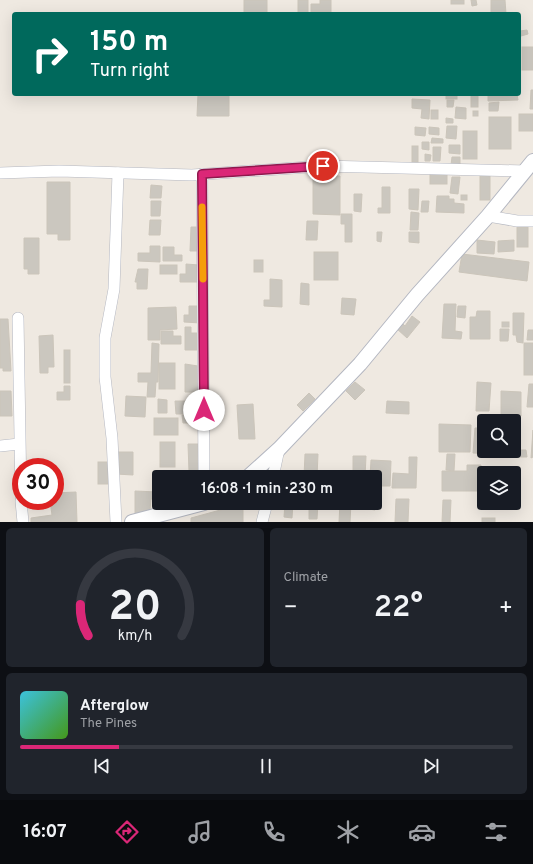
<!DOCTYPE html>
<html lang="en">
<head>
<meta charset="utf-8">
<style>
	:root { --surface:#171b24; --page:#20242c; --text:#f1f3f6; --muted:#9ea1a6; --line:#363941; --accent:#db2777 }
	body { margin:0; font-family:Overpass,sans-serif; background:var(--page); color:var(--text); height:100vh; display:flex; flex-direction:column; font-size:15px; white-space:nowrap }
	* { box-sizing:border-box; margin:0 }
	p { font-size:13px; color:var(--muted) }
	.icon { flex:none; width:22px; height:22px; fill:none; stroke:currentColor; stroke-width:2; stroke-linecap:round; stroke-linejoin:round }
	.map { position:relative; height:522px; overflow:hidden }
	.side { display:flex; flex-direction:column; gap:6px; padding:6px; background:#0d0f14; flex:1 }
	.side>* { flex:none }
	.guide { position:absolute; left:12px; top:12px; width:509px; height:84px; border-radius:4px; box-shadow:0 4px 16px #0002; background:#00695c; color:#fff; overflow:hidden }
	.tools { position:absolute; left:477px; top:414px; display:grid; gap:8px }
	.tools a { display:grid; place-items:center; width:44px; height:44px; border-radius:4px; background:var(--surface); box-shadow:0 4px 16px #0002; font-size:20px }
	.speed { position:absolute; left:12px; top:458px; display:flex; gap:8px; font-size:20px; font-weight:700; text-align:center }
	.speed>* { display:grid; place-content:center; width:52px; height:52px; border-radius:50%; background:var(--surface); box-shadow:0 4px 16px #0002; line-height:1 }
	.speed .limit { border:6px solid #d22; background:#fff; color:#111 }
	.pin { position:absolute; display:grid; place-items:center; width:34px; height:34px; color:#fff; margin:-17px; border:2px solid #fff; border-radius:50%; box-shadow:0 1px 4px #0007 }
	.me { position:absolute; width:44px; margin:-22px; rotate:0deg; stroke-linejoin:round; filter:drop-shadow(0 0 3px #0008) }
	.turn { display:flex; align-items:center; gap:14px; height:84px; padding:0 12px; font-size:18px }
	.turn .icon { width:52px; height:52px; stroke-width:2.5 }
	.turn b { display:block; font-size:28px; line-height:34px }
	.big { font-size:30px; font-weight:600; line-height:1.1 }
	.side .widget { flex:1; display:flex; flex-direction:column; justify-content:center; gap:6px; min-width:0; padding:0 14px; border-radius:6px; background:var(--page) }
	.side .dial { align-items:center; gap:0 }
	.dial svg { height:104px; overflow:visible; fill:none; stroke:var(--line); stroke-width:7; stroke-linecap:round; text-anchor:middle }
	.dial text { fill:var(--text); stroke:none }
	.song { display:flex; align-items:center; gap:12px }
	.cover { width:48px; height:48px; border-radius:6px; background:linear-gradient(135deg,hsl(190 70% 55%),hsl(100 70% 35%)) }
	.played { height:4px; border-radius:2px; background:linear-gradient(90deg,var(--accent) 20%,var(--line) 20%) }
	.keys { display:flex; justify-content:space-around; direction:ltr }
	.heat { display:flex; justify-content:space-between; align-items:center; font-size:22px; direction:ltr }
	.side .tiles { flex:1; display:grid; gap:6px; grid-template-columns:1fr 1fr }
	.widget:last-child { grid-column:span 2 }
	.trip { position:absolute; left:152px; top:470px; width:230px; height:40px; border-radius:4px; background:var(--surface); box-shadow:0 4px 16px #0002; font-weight:600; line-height:40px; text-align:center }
	.tab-bar { display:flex; height:64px; justify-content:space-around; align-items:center; background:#090b0e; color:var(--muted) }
	.tab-bar .icon { width:28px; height:28px }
	.tab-bar .selected { color:var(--accent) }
	.tab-bar b { font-size:18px; color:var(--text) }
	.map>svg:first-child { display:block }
	.building { fill:#cbc7bf; stroke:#cbc5ba }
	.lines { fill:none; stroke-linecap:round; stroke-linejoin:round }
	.minor-casing { stroke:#b4b7c1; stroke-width:12 }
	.tertiary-casing { stroke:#b4b7c1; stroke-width:16 }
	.minor { stroke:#fff; stroke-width:11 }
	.tertiary { stroke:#fff; stroke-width:14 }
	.route-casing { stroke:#8e194d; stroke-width:10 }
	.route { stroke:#db2777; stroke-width:7 }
	.slow { stroke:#f59e0b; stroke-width:7 }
</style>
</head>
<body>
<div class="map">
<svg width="533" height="522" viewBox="0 0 533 522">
	<rect width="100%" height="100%" fill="#efe9e1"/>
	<g class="building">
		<rect x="244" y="0" width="23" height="14"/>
		<rect x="298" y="0" width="10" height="13"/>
		<polygon points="320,0 331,0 331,12 311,12 311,4 320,4"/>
		<rect x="451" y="0" width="13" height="4"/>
		<polygon points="471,0 476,0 477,5 472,6"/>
		<polygon points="491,0 505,0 506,14 491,14"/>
		<polygon points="527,30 528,34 521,36 520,31"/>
		<rect x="522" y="47" width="11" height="23"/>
		<polygon points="531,90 533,90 533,109 530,109"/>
		<polygon points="198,94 229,94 229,116 197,116"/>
		<rect x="446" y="94" width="11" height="5"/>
		<rect x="471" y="94" width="7" height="13"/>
		<polygon points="488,94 517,94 518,100 488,101"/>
		<polygon points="412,99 430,100 429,119 421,118 422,109 412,108"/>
		<polygon points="447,100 454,100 453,107 447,107"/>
		<polygon points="499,102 498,111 489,111 489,103"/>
		<polygon points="456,107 466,108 466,119 455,118"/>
		<rect x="431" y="110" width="7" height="9"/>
		<rect x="473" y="111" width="5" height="5"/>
		<rect x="519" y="114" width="14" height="17"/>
		<rect x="489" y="117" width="22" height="32"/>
		<polygon points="446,118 453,119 453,123 446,123"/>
		<polygon points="447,126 457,126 456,139 446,138"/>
		<polygon points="415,127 426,128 425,136 415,135"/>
		<polygon points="429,127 439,128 439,135 429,134"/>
		<rect x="463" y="131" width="14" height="28"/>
		<polygon points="432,138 443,139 443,143 431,143"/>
		<polygon points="422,142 429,142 429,150 422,149"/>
		<polygon points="449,145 460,145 460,154 449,153"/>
		<rect x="412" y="146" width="6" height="16"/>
		<polygon points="433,147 441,147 440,161 433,161"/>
		<polygon points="425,154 431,155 430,161 425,161"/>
		<polygon points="452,157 460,157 460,165 451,165"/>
		<rect x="430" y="173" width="17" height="11"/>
		<rect x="480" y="173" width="10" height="27"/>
		<polygon points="313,176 340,176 340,215 313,214"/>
		<polygon points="452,177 460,177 458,194 450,193"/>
		<polygon points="47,182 70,182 70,240 58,240 58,234 47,234"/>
		<polygon points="151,185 162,186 161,198 150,198"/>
		<polygon points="382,187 390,187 390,213 378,213 378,208 382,208"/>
		<polygon points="409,189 419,189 418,210 409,209"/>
		<polygon points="354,194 362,194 361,212 354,211"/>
		<rect x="461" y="195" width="6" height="5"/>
		<polygon points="437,196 449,196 449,199 454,199 454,203 464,204 464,213 436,212"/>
		<polygon points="151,201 161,201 160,216 151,216"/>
		<polygon points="422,201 429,201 428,212 421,212"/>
		<polygon points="411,212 419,213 418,230 410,230"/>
		<polygon points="341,214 352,214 352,242 345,242 345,224 341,224"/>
		<polygon points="150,220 161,220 160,235 149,235"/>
		<polygon points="307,221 318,221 317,240 306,240"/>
		<polygon points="191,227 199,227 198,251 190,251"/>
		<rect x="517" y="227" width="11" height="20"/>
		<polygon points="377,232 382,232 381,242 377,241"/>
		<polygon points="409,232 419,232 419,243 409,242"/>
		<polygon points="24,238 39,238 39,274 28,274 28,269 24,269"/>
		<polygon points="477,240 495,242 494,254 477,253"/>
		<polygon points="514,240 514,251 498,252 498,241"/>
		<polygon points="150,246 160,246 160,262 138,261 138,253 150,253"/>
		<polygon points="163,247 174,247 174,255 182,255 182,261 163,261"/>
		<rect x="314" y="252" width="24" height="28"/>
		<polygon points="462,254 529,262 527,281 459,272"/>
		<rect x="254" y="260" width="9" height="12"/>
		<polygon points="186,264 199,265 198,282 180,282 180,274 186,274"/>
		<rect x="160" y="265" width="17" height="9"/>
		<polygon points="138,269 148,269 147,289 137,289 137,282 135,282"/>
		<polygon points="270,279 282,280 282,307 264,306 264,300 270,300"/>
		<polygon points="301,283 309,284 309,305 300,304"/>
		<polygon points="342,298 356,299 354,315 341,314"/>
		<polygon points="444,304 456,304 455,331 462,332 461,339 442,338"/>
		<polygon points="189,306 201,306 201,323 184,322 184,315 189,315"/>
		<polygon points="458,306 466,306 465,318 457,317"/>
		<polygon points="176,307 177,329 160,330 160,340 148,340 148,308"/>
		<polygon points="477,311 490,311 490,339 470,339 470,317 476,317"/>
		<polygon points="513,313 524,313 523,343 517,342 516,335 513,335"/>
		<polygon points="412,316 420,322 407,338 396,328 401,322 405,326"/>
		<polygon points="0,319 8,319 11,371 3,371 3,368 0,368"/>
		<rect x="502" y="322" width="7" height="5"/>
		<polygon points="185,327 191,327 191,333 197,333 197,350 185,350"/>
		<polygon points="500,329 509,329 508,341 500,341"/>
		<polygon points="528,330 533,330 533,340 527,340"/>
		<polygon points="161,331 173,331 173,336 181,336 181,344 161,344"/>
		<polygon points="53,335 54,367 48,367 48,373 40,373 39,336"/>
		<polygon points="152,343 159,344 158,382 156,382 155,397 147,397 148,382 138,382 138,373 151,373"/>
		<rect x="524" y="343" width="9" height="32"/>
		<rect x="64" y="350" width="6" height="33"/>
		<rect x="159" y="363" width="16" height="26"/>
		<polygon points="185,364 198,366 198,392 185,392"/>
		<polygon points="355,382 365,390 355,400 346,391"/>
		<polygon points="477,382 491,383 489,411 476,411"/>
		<polygon points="529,384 533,384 533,407 527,407"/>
		<polygon points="64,386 70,386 70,400 57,400 57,392 64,392"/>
		<polygon points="0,391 11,391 12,416 0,416"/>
		<polygon points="501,391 521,392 521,416 501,415"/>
		<polygon points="309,393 315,399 303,411 297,405"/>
		<polygon points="126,396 146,397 145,417 125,416"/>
		<polygon points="158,399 167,400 167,413 158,413"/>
		<polygon points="175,401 186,401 186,414 176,414"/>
		<polygon points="387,401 409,402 409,414 386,413"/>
		<polygon points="253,404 255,439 239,439 237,405"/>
		<polygon points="197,414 198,423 183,423 182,415"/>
		<rect x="154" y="418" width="24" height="17"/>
		<polygon points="439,424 471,425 470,452 439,452"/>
		<polygon points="475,428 484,428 484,451 501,451 501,454 473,453"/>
		<polygon points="533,430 533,457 531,458"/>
		<rect x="160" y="442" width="15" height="25"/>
		<polygon points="188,444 198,444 199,471 189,471"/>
		<polygon points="518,450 526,450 527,457 517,457"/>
		<polygon points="116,452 133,452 133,475 116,474"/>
		<polygon points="305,454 318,454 317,477 304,477"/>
		<polygon points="447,454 455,454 454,471 446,470"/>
		<polygon points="353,456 366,456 365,477 343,477 343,471 353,472"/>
		<polygon points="409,457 417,457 416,488 392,488 393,473 409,474"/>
		<polygon points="371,460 391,461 390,486 375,486 375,477 370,477"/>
		<rect x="98" y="462" width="10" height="22"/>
		<polygon points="467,465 481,465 480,491 442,491 442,471 467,471"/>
		<polygon points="172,471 194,472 194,475 198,475 198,477 172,477"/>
		<polygon points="159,487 159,503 172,503 171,507 158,510"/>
		<polygon points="135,491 157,492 157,499 151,499 150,510 135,514"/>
		<polygon points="76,492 77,522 31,522 31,518 52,515 50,501 55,501 55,493"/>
		<polygon points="375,497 376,497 375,510 369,509 369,503 375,503"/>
		<polygon points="396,499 409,499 408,522 395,522"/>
		<polygon points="443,500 451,500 450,522 442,522"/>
		<polygon points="277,503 293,503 292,518 284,517 285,503"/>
		<polygon points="309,503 318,503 317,519 309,519"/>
		<polygon points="340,503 351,503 350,522 339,522"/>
		<polygon points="224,509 243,509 243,522 191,522 191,518"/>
		<rect x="482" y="518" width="13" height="4"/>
	</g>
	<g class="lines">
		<defs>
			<g id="minor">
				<polyline points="0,173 59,171 192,175 323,166 525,171"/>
				<polyline points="202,174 204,477"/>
				<polyline points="488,216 517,221 533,221"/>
				<polyline points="18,318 21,497"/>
				<polyline points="0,446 19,444"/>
				<polyline points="273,477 279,449"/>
				<polyline points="21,501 23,522"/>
				<polyline points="116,522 112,438 105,377 105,338 114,289 118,173"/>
				<polyline points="262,522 267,503"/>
			</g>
			<g id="tertiary">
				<polyline points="248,477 279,449 360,364 417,295 488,216 533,161"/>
				<polyline points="132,522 204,503"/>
			</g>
		</defs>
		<use href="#minor" class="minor-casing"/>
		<use href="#tertiary" class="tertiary-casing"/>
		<use href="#minor" class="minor"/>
		<use href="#tertiary" class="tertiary"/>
	</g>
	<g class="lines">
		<defs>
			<polyline id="route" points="204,410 202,174 323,166"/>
		</defs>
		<use href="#route" class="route-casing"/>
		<use href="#route" class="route"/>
		<polyline class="slow" points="202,207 203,279"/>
	</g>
</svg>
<div class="tools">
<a><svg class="icon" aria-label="search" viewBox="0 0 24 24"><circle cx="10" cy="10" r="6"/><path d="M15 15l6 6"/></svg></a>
<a><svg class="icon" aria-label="layers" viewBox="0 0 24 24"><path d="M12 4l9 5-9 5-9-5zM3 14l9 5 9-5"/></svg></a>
</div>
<div class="speed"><div class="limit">30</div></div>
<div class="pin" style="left:323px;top:166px;background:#d93025"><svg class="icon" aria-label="arrive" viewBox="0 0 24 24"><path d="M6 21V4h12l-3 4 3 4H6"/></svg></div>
<svg class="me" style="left:204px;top:410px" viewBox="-20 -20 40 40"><circle r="19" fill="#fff"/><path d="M0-13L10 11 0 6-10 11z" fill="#db2777"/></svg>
<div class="trip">16:08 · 1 min · 230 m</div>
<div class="guide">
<div class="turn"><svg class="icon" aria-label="right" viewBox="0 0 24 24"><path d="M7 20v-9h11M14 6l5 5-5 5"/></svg><div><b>150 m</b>Turn right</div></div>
</div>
</div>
<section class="side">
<div class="tiles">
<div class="widget dial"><svg viewBox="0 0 100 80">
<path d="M14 69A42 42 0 1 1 86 69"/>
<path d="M14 69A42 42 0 0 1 8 45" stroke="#db2777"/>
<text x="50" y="56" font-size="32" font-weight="700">20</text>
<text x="50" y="72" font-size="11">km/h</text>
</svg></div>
<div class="widget"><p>Climate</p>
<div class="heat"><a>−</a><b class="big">22°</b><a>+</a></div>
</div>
<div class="widget">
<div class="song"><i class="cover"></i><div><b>Afterglow</b><p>The Pines</p></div></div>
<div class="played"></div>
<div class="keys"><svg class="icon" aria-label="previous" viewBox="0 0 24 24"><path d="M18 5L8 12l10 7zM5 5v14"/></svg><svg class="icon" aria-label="pause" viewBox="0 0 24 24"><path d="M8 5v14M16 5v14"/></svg><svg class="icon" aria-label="next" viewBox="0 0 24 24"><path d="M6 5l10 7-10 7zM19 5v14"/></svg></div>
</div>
</div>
</section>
<nav class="tab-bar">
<b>16:07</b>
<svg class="icon selected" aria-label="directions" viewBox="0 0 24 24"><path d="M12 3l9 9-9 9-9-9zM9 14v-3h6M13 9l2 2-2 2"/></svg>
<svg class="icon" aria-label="music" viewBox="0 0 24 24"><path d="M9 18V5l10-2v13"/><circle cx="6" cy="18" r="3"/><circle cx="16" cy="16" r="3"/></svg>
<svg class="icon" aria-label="phone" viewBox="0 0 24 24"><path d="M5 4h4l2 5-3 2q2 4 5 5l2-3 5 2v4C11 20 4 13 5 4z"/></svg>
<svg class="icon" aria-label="climate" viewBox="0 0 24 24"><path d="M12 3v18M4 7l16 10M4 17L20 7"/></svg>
<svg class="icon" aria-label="car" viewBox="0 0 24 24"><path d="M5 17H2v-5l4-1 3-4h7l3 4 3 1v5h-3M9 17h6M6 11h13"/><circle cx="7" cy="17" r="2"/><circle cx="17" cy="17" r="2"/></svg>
<svg class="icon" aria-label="filters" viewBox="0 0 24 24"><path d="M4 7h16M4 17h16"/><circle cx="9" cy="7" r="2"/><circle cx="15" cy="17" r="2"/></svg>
</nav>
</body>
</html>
